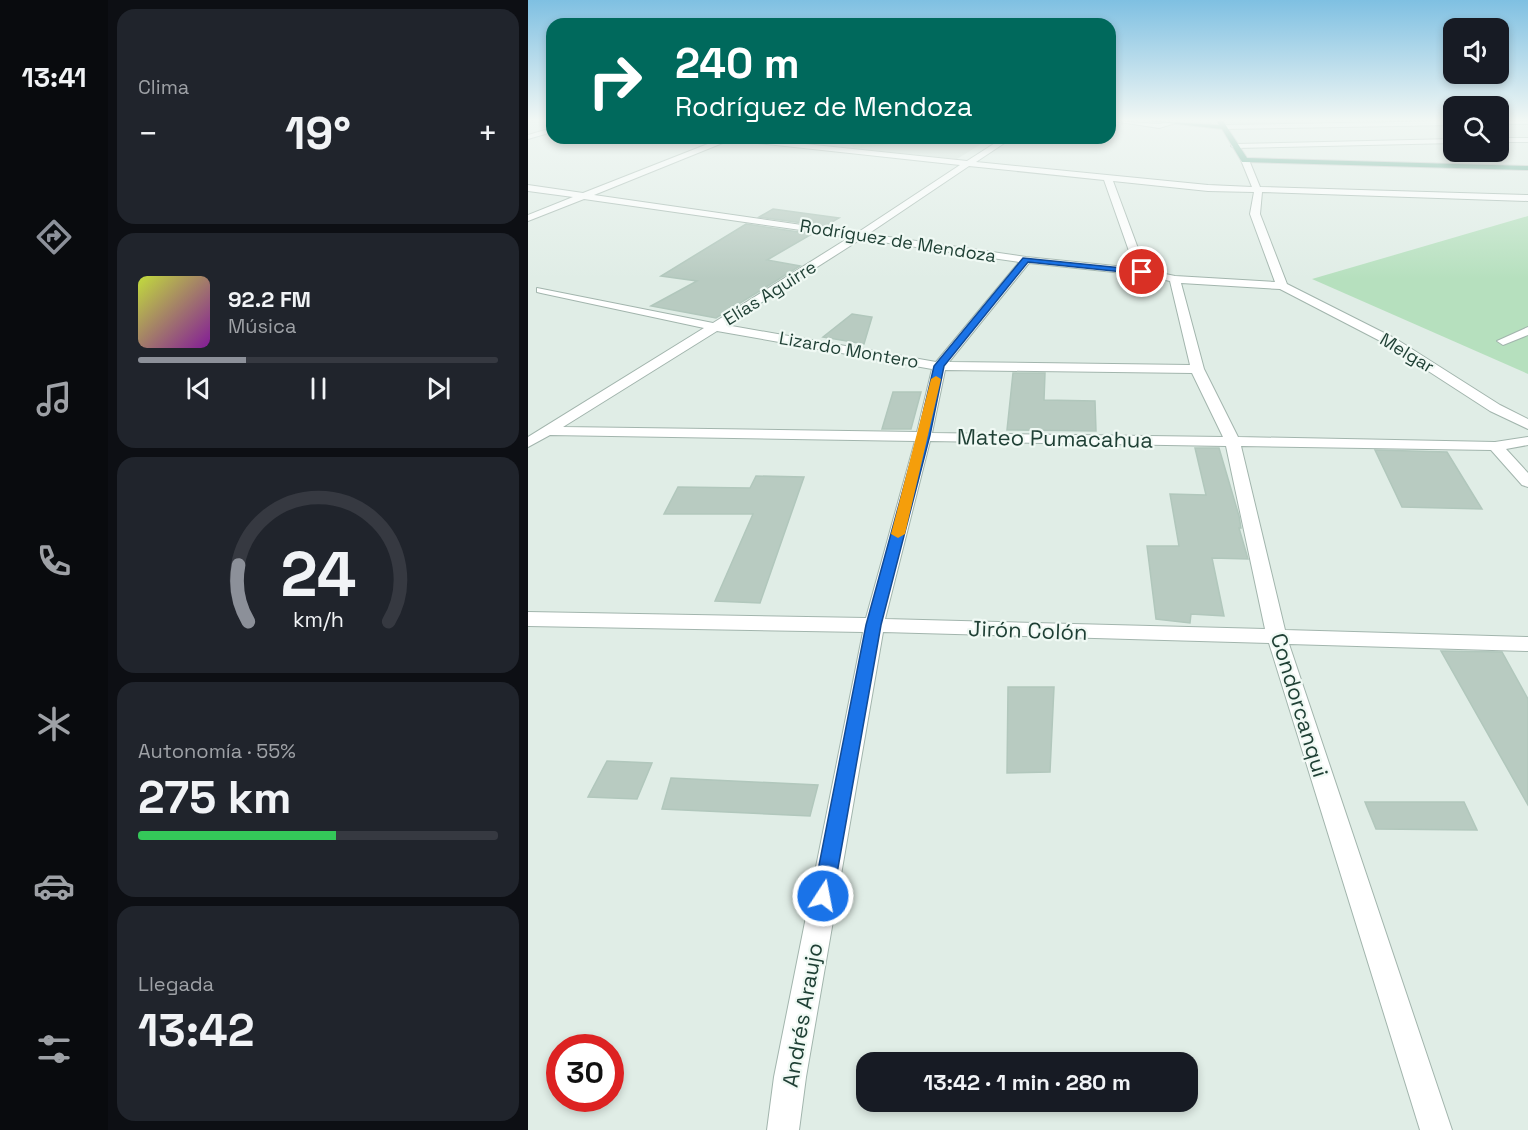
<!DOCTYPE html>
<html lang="es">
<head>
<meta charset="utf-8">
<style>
	:root { --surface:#171b24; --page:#20242c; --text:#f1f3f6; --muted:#9ea1a6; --line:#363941; --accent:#8c9099 }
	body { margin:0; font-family:"Space Grotesk",sans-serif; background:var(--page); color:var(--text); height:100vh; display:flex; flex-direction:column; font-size:22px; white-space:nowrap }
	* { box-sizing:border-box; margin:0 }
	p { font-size:20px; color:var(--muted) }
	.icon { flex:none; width:33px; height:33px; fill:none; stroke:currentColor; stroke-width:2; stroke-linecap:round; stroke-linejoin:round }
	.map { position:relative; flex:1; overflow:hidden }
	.details { display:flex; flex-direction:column; gap:9px; padding:9px; background:#0d0f14; width:420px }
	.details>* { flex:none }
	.banner { position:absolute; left:18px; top:18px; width:570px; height:126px; border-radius:18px; box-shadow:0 3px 9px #0003; background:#00695c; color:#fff; overflow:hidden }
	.buttons { position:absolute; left:915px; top:18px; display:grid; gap:12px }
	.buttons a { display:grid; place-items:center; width:66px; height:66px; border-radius:12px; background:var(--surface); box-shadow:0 3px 9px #0003; font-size:30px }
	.speed { position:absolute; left:18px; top:1034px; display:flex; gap:12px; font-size:30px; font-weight:700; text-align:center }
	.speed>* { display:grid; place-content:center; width:78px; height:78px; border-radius:50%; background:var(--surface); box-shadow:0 3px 9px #0003; line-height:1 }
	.speed .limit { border:9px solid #d22; background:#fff; color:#111 }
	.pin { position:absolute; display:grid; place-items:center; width:51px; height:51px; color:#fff; margin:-26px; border:3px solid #fff; border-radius:50%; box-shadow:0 2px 6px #0007 }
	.me { position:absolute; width:66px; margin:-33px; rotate:11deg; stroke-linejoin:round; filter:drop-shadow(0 0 4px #0008) }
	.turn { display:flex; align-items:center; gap:21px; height:126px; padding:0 30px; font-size:27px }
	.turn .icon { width:78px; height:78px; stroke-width:2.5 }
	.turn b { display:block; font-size:42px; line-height:51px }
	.big { font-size:45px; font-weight:600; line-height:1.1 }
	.details .card { flex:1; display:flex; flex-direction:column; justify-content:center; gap:9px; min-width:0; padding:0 21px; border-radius:18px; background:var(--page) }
	.details .dial { align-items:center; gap:0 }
	.dial svg { height:156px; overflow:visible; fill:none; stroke:var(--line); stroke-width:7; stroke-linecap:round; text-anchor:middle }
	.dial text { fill:var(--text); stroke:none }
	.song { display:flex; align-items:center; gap:18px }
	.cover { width:72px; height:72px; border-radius:9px; background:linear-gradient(135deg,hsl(70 70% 55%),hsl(290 70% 35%)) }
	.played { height:6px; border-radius:3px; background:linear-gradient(90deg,var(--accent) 30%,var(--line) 30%) }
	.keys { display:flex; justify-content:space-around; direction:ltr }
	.heat { display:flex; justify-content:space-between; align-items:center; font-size:33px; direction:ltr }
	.charge { height:9px; border-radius:4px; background:linear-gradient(90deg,#34c759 55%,var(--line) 0) }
	.trip { position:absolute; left:328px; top:1052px; width:342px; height:60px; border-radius:18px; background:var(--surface); box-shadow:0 3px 9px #0003; font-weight:600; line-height:60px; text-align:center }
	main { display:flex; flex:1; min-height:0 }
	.menu { display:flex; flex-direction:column; width:108px; justify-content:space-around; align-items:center; background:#090b0e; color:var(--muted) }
	.menu .icon { width:42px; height:42px }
	.menu .current { color:var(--accent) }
	.menu b { font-size:27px; color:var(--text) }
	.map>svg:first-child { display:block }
	.built { fill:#ceddd5 }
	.green { fill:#b6e0be }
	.building { fill:#b8cbc1; stroke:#b1c7bc; stroke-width:1.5 }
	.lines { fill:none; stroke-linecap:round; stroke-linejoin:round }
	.minor-casing { stroke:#a2b5ad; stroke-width:2 }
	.major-casing { stroke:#c0c9c6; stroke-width:2 }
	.minor { fill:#fff; fill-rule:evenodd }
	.major { fill:#5fa78f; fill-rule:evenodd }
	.route { fill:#1a73e8; stroke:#114b97; stroke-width:1.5 }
	.slow { fill:#f59e0b }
	.labels { text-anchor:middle; stroke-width:4.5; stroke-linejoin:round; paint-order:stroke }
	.far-street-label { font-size:18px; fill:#1e3f34; stroke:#f0f9f4 }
	.street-label { font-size:22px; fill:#1e3f34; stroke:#f0f9f4 }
</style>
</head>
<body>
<main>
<nav class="menu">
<b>13:41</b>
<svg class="icon current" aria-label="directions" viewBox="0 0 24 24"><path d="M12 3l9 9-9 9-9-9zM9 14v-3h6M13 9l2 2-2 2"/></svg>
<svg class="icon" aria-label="music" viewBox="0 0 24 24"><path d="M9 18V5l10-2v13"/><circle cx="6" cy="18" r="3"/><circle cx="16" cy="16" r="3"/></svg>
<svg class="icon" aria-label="phone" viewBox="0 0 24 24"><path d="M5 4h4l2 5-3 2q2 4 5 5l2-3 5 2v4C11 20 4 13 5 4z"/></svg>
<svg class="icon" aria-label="climate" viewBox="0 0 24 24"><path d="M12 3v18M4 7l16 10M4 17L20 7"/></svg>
<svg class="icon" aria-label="car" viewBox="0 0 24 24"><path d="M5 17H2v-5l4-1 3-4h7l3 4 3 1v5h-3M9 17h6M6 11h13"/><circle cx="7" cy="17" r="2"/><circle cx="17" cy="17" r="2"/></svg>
<svg class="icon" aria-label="filters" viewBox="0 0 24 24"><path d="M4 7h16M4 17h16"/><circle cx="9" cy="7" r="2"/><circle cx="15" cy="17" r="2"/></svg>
</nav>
<section class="details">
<div class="card"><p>Clima</p>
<div class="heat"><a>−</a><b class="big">19°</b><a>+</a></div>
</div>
<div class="card">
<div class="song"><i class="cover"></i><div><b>92.2 FM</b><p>Música</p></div></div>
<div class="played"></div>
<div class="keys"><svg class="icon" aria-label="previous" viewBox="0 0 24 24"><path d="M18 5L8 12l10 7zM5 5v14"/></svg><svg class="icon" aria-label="pause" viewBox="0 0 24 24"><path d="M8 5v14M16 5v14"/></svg><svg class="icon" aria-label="next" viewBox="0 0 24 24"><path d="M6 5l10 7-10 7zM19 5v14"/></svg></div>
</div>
<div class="card dial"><svg viewBox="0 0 100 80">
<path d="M14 69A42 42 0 1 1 86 69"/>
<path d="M14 69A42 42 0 0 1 9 40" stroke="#8c9099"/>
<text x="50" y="56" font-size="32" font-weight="700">24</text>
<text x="50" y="72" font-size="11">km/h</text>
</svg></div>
<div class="card"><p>Autonomía · 55%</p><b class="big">275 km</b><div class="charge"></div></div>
<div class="card"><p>Llegada</p><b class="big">13:42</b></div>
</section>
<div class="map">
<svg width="1000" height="1130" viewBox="0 0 1000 1130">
	<rect width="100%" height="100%" fill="#e0ede6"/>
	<polygon class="built" points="227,138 463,138 429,159"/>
	<g class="green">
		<polygon points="313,138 354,138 363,144 328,149"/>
		<polygon points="1000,216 1000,374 784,279"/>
	</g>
	<g class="building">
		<polygon points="245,209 311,218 297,226 231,217"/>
		<polygon points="218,224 284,234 239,260 272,266 188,318 123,306 169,281 133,276"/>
		<polygon points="324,314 344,317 336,344 295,337"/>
		<polygon points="485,373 517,373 516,400 567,401 568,431 479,430"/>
		<polygon points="365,392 393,392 383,429 354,429"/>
		<polygon points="667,448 691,448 711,516 713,528 711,528 720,559 684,558 696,616 663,614 662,623 628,619 619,546 651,546 642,494 678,495"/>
		<polygon points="847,450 919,452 954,509 874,507"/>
		<polygon points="228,476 276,477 232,603 187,601 225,514 136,514 150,487 222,488"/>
		<polygon points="913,651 974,652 1000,699 1000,805"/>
		<polygon points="480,687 526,687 522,772 479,773"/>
		<polygon points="79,761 124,763 109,799 60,797"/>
		<polygon points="143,778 290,785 282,816 134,809"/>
		<polygon points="837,802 936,802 949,830 848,829"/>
	</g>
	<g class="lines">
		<defs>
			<g id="minor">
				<polygon points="585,121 631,124 645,121 648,123 631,128"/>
				<polygon points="926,121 926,125 695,129 692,127 695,125"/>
				<rect x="970" y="121" width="30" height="3"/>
				<polygon points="24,128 24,132 0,139 0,135"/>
				<path d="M 195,138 L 220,138 L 439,161 L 475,138 L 484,138 L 448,162 L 680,185 L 724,187 L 713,160 L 717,158 L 721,160 L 732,187 L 1000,195 L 1000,201 L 734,192 L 732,214 L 759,284 L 868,339 L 972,405 L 1000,419 L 1000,429 L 962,411 L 860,345 L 752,289 L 653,283 L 676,369 L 710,437 L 967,442 L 1000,437 L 1000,445 L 978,449 L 1000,473 L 1000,487 L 994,485 L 963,450 L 713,446 L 757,630 L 1000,637 L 1000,651 L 761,644 L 924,1130 L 892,1130 L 741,643 L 355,632 L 278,1077 L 271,1130 L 239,1130 L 246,1077 L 335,632 L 0,626 L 0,612 L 338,618 L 387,441 L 22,435 L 0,447 L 0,437 L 176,328 L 13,293 L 9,292 L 9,288 L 185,323 L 322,237 L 56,199 L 0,221 L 0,215 L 45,197 L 0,191 L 0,185 L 55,193 ZM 202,140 L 432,165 L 329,233 L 66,195 ZM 441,166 L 576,180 L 607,268 L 498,257 L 340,234 ZM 585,181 L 680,191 L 726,192 L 722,214 L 747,282 L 647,276 L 618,270 ZM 333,239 L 491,262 L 408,362 L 198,325 ZM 501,263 L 614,275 L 642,281 L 662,365 L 421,362 ZM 189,331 L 404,369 L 389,432 L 35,427 ZM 417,370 L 664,373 L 695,437 L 404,433 ZM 402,441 L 698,446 L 737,629 L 357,619 Z"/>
				<rect x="970" y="138" width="30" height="4"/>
				<polygon points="926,139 926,143 707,148 703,146 707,144"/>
				<polygon points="1000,327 1000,335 975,345 969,341"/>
			</g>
			<polygon id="major" points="622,121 691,125 689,121 695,121 719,158 1000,166 1000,170 717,162 714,162 694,129"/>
		</defs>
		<use href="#minor" class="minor-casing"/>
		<use href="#major" class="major-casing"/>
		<use href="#minor" class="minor"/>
		<use href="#major" class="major"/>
	</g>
	<linearGradient id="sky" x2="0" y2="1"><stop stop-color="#7fc0e2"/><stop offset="0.43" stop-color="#f1f7f4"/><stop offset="1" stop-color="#f1f7f4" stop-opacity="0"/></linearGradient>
	<rect width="1000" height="279" fill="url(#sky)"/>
	<polygon class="route" points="495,258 614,270 618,272 614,274 500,262 416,366 402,435 353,625 305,896 302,903 295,905 288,903 285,896 338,625 390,435 406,366"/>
	<polygon class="slow" points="408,376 413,379 377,534 370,538 363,534 403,379"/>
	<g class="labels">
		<g class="far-street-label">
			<text transform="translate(370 241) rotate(9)" y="6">Rodríguez de Mendoza</text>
			<text transform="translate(242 293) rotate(-32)" y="6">Elías Aguirre</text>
			<text transform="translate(321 350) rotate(10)" y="6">Lizardo Montero</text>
			<text transform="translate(879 353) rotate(31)" y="6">Melgar</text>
		</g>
		<g class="street-label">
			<text transform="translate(527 438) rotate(1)" y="8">Mateo Pumacahua</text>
			<text transform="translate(500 630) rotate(2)" y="8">Jirón Colón</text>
			<text transform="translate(772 705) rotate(73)" y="8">Condorcanqui</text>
			<text transform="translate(274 1015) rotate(-80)" y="8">Andrés Araujo</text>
		</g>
	</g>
</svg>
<div class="buttons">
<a><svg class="icon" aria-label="sound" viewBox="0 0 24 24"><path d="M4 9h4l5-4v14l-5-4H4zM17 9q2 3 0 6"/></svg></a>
<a><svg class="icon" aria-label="search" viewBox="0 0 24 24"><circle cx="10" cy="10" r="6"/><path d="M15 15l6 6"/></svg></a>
</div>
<div class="speed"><div class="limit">30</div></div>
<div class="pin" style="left:614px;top:272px;background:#d93025"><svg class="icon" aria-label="arrive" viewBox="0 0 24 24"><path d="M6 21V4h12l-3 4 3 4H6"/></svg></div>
<svg class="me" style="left:295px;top:896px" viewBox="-20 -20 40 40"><circle r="17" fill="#1a73e8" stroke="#fff" stroke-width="3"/><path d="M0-11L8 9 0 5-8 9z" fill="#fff"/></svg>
<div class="trip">13:42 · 1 min · 280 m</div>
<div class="banner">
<div class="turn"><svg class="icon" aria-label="right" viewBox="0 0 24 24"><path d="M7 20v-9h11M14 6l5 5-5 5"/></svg><div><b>240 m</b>Rodríguez de Mendoza</div></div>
</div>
</div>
</main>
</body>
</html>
